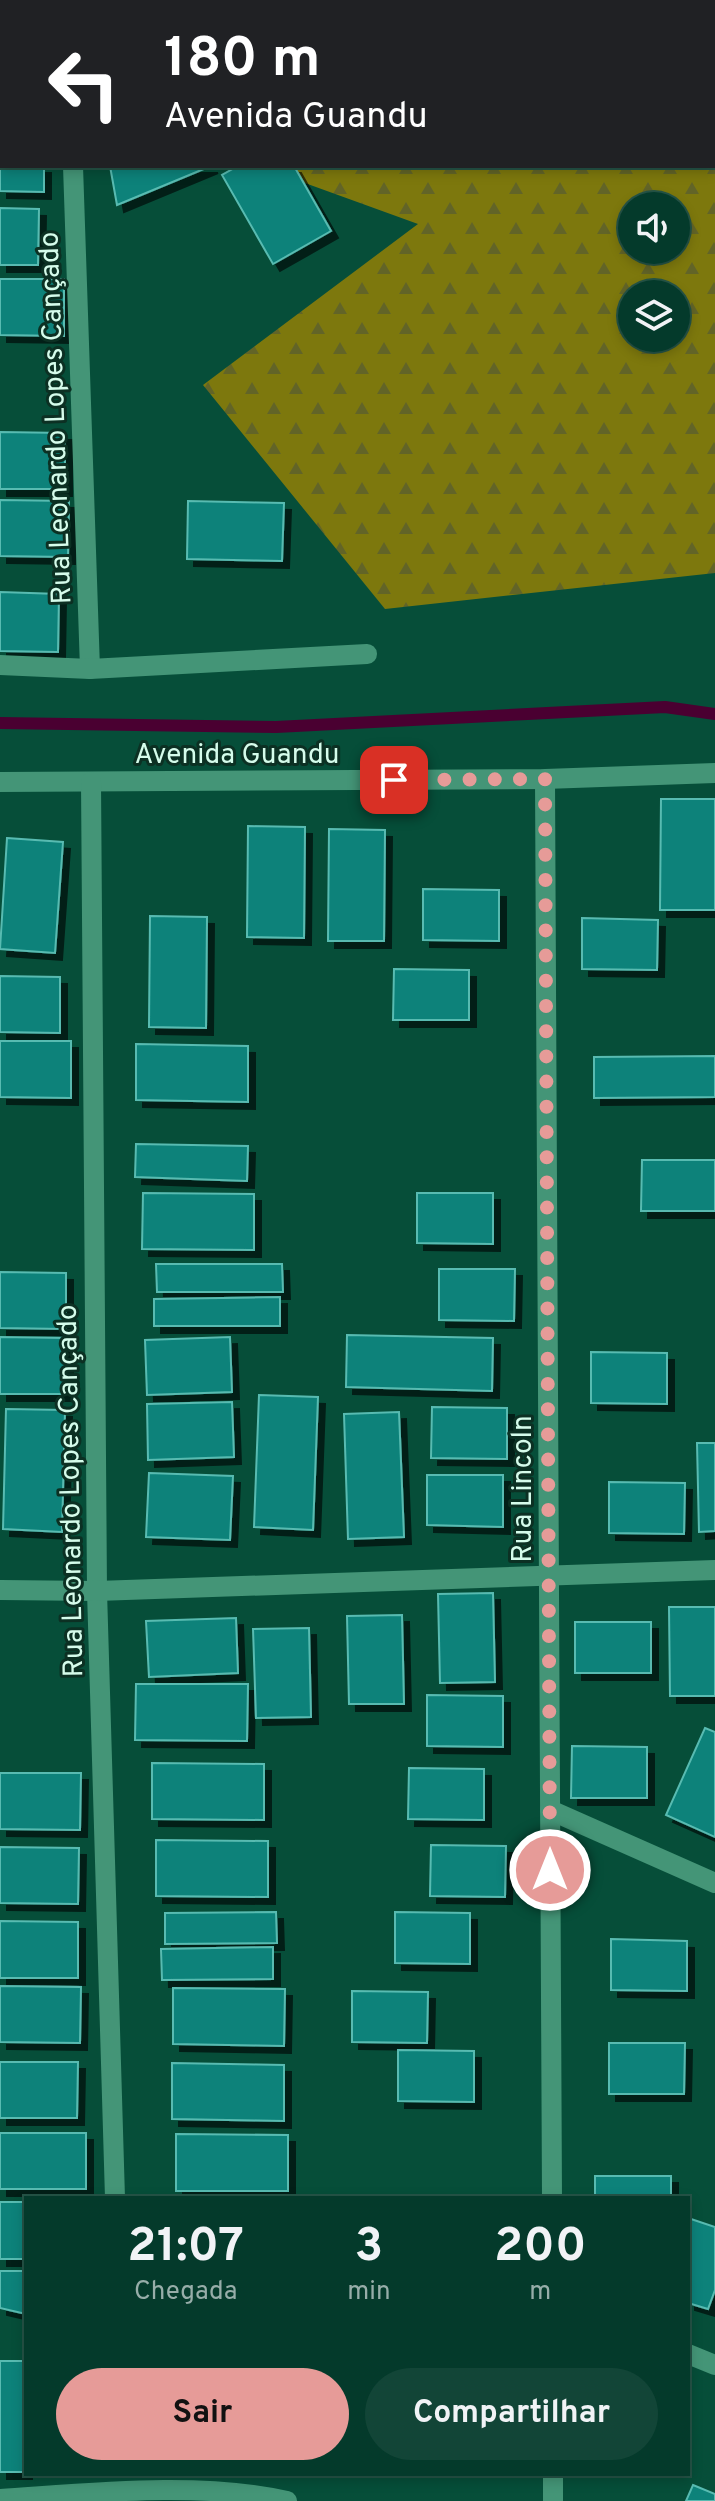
<!DOCTYPE html>
<html lang="pt">
<meta charset="utf-8">
<style>
body{margin:0;font-family:Overpass,sans-serif;background:#124537;color:#f1f3f6;height:100vh;display:flex;flex-direction:column;font-size:30px;white-space:nowrap}
*{box-sizing:border-box;margin:0}
p{font-size:26px;color:#97ada9}
.icon{flex:none;width:44px;height:44px;fill:none;stroke:currentColor;stroke-width:2;stroke-linecap:round;stroke-linejoin:round}
.map{position:relative;flex:1;overflow:hidden}
.drawer{position:absolute;left:24px;top:2196px;width:666px;height:280px;display:flex;flex-direction:column;background:#043a2b;border-radius:0px;box-shadow:0 4px 12px #0003,0 0 0 2px #255447}
.drawer>*{flex:none}
.guide{position:absolute;left:0px;top:0px;width:716px;height:168px;box-shadow:0 4px 12px #0003,0 0 0 2px #255447;background:#202124;color:#fff;overflow:hidden}
.fabs{position:absolute;left:618px;top:192px;display:grid;gap:16px}
.fabs a{display:grid;place-items:center;width:72px;height:72px;border-radius:50%;background:#043a2b;box-shadow:0 4px 12px #0003,0 0 0 2px #255447;font-size:40px}
.pin{position:absolute;display:grid;place-items:center;width:68px;height:68px;color:#fff;margin:-34px;border-radius:16px;box-shadow:0 4px 12px #0006}
.me{position:absolute;width:88px;margin:-44px;rotate:0deg;stroke-linejoin:round;filter:drop-shadow(0 0 6px #0008)}
.turn{display:flex;align-items:center;gap:28px;height:168px;padding:0 32px;font-size:36px}
.turn .icon{width:104px;height:104px;stroke-width:2.5}
.turn b{display:block;font-size:56px;line-height:68px}
.eta{display:flex;justify-content:space-evenly;align-items:center;height:136px;text-align:center}
.eta b{font-size:48px;font-weight:700;line-height:56px}
.button{display:flex;gap:16px;margin-top:auto;padding:16px 32px}
.button a{flex:1;height:92px;border-radius:48px;background:#e69b98;color:#111;font-size:32px;font-weight:700;line-height:92px;text-align:center}
.button a+a{background:#124537;color:#f1f3f6}
.map>svg:first-child{display:block}
.forest{fill:url(#forest-firs);fill-rule:evenodd}
.lines{fill:none;stroke-linecap:round;stroke-linejoin:round}
.stream{stroke:#4a0031;stroke-width:12}
.building{fill:#0c827a;stroke:#58bbb1;stroke-width:2;filter:url(#shadow)}
.minor{stroke:#449577;stroke-width:20}
.route{stroke:#e69b98;stroke-width:14;stroke-dasharray:0 25.2}
.labels{text-anchor:middle;stroke-width:6;stroke-linejoin:round;paint-order:stroke}
.street-label{font-size:28px;fill:#d5fceb;stroke:#0c3023}
</style>
<div class="map">
<svg width="715" height="2501" viewBox="0 0 715 2501">
<defs>
<pattern id="forest-firs" width="22" height="20" patternUnits="userSpaceOnUse" patternTransform="scale(2)"><rect width="22" height="20" fill="#7d780d"/><path d="M5 1l3.5 6h-7zM16 11l3.5 6h-7z" fill="#626427"/></pattern>
<filter id="shadow"><feDropShadow dx="7" dy="7" stdDeviation="0" flood-color="#0009"/></filter>
</defs>
<rect width="100%" height="100%" fill="#064e39"/>
<path class="forest" d="M154 0H715V573L385 609 203 385 418 224 258 166H714V2ZM632 206H676V250H632ZM632 294H676V338H632Z"/>
<g class="lines">
<path class="stream" d="M0 723 276 727 665 707 715 714"/>
</g>
<g class="building">
<path d="M134 0H206L208 2H132Z"/>
<path d="M0 135 2 166H44V192L0 191Z"/>
<path d="M110 166H211L117 205Z"/>
<path d="M238 166H294L331 231 273 264 222 175Z"/>
<path d="M0 208 39 209 38 265H0Z"/>
<path d="M0 279H64V336L0 335Z"/>
<path d="M0 432 65 433V489H0Z"/>
<path d="M0 500 69 501 68 557 0 556Z"/>
<path d="M188 501 284 503 282 561 187 559Z"/>
<path d="M0 592 59 594 58 652 0 651Z"/>
<path d="M661 799H715V910H660Z"/>
<path d="M248 826 305 827 304 938 247 937Z"/>
<path d="M329 829 385 830 384 941H328Z"/>
<path d="M7 838 63 842 55 953 0 949Z"/>
<path d="M423 889 499 890V941L423 940Z"/>
<path d="M150 916 207 917 206 1028 149 1027Z"/>
<path d="M582 918 658 920 657 970 582 969Z"/>
<path d="M394 969 469 970V1020H393Z"/>
<path d="M0 976 60 977V1033L0 1032Z"/>
<path d="M0 1041H71V1098L0 1097Z"/>
<path d="M136 1044 248 1046V1102L136 1100Z"/>
<path d="M715 1056V1097L594 1098V1057Z"/>
<path d="M136 1144 248 1146 247 1181 135 1177Z"/>
<path d="M642 1160H715V1211H641Z"/>
<path d="M143 1193 254 1194V1250L142 1249Z"/>
<path d="M417 1193H493V1244L417 1243Z"/>
<path d="M156 1264H282L283 1292H157Z"/>
<path d="M439 1269H515L514 1321 439 1320Z"/>
<path d="M0 1272 66 1273V1329L0 1328Z"/>
<path d="M280 1297V1326H154V1299Z"/>
<path d="M347 1335 493 1338 492 1391 346 1387Z"/>
<path d="M0 1337 66 1338V1394H0Z"/>
<path d="M230 1337 232 1392 147 1395 145 1340Z"/>
<path d="M591 1352 667 1353V1404L591 1403Z"/>
<path d="M259 1395 318 1397 313 1530 254 1527Z"/>
<path d="M232 1402 234 1457 148 1460 147 1404Z"/>
<path d="M432 1407 507 1408V1459L431 1458Z"/>
<path d="M6 1409 65 1410 62 1532 3 1529Z"/>
<path d="M399 1412 404 1537 348 1539 344 1414Z"/>
<path d="M697 1443H715V1531L699 1532Z"/>
<path d="M149 1473 233 1476 230 1540 146 1537Z"/>
<path d="M427 1475H503V1527L427 1525Z"/>
<path d="M609 1482 685 1483 684 1534 609 1533Z"/>
<path d="M493 1593 495 1682 440 1683 438 1594Z"/>
<path d="M669 1607H715V1696H670Z"/>
<path d="M402 1615 404 1704H349L347 1616Z"/>
<path d="M236 1618 238 1673 149 1677 146 1621Z"/>
<rect x="575" y="1622" width="76" height="51"/>
<path d="M309 1628 311 1717 256 1718 253 1629Z"/>
<path d="M136 1684H248L247 1741 135 1740Z"/>
<path d="M427 1695 503 1696V1747L427 1746Z"/>
<path d="M705 1728 715 1732V1837L666 1815Z"/>
<path d="M572 1746 647 1747V1798H571Z"/>
<path d="M152 1763 264 1764V1820L152 1819Z"/>
<path d="M409 1768 484 1769V1820L408 1819Z"/>
<path d="M0 1773H81L80 1830 0 1829Z"/>
<path d="M156 1840 268 1841V1897L156 1896Z"/>
<path d="M431 1845 506 1846 505 1897 430 1896Z"/>
<path d="M0 1847 79 1848 78 1904 0 1903Z"/>
<path d="M276 1912 277 1943 165 1944V1913Z"/>
<path d="M395 1912 470 1913V1964L395 1963Z"/>
<path d="M0 1921 78 1922V1978H0Z"/>
<path d="M611 1939 687 1941V1991L611 1990Z"/>
<path d="M273 1947V1979L162 1980 161 1949Z"/>
<path d="M0 1986 81 1987 80 2043 0 2042Z"/>
<path d="M173 1988 285 1989 284 2046 173 2044Z"/>
<path d="M352 1991 428 1992 427 2043 352 2042Z"/>
<path d="M609 2043H685L684 2094H609Z"/>
<path d="M398 2050 474 2051V2102L398 2101Z"/>
<path d="M0 2062H78L77 2118H0Z"/>
<path d="M172 2063 284 2065V2121L172 2119Z"/>
<rect x="0" y="2133" width="86" height="56"/>
<path d="M176 2134 288 2135V2191H176Z"/>
<rect x="595" y="2176" width="76" height="22"/>
<rect x="0" y="2202" width="26" height="57"/>
<path d="M688 2218 715 2227V2290L708 2309 688 2303Z"/>
<path d="M0 2271H26V2314L0 2308Z"/>
<rect x="0" y="2361" width="25" height="111"/>
<path d="M693 2485 715 2494V2501H686Z"/>
</g>
<g class="lines">
<g class="minor">
<path d="M58 0V2"/>
<path d="M73 166 90 669"/>
<path d="M0 665 90 669 367 654"/>
<path d="M545 779 552 2198"/>
<path d="M0 782 545 779 715 773"/>
<path d="M91 782 97 1591 115 2198"/>
<path d="M0 1590 97 1591 715 1570"/>
<path d="M550 1810 715 1883"/>
<path d="M688 2354 715 2365"/>
<path d="M553 2474V2501"/>
<path d="M0 2499C90 2493 200 2481 287 2501"/>
</g>
</g>
<g class="lines">
<path class="route" d="M394 780 545 779 550 1870"/>
</g>
<g class="labels">
<g class="street-label">
<text transform="translate(54 418) rotate(-92)" y="10">Rua Leonardo Lopes Cançado</text>
<text x="237" y="763">Avenida Guandu</text>
<text transform="translate(521 1489) rotate(-90)" y="10">Rua Lincoln</text>
<text transform="translate(69 1491) rotate(-91)" y="10">Rua Leonardo Lopes Cançado</text>
</g>
</g>
</svg>
<div class="fabs">
<a><svg class="icon" aria-label="sound" viewBox="0 0 24 24"><path d="M4 9h4l5-4v14l-5-4H4zM17 9q2 3 0 6"/></svg></a>
<a><svg class="icon" aria-label="layers" viewBox="0 0 24 24"><path d="M12 4l9 5-9 5-9-5zM3 14l9 5 9-5"/></svg></a>
</div>
<div class="pin" style="left:394px;top:780px;background:#d93025"><svg class="icon" aria-label="arrive" viewBox="0 0 24 24"><path d="M6 21V4h12l-3 4 3 4H6"/></svg></div>
<svg class="me" style="left:550px;top:1870px" viewBox="-20 -20 40 40"><circle r="17" fill="#e69b98" stroke="#fff" stroke-width="3"/><path d="M0-11L8 9 0 5-8 9z" fill="#fff"/></svg>
<div class="guide">
<div class="turn"><svg class="icon" aria-label="left" viewBox="0 0 24 24"><path d="M17 20v-9H6M10 6l-5 5 5 5"/></svg><div><b>180 m</b>Avenida Guandu</div></div>
</div>
<section class="drawer">
<div class="eta">
<div><b>21:07</b><p>Chegada</p></div>
<div><b>3</b><p>min</p></div>
<div><b>200</b><p>m</p></div>
</div>
<div class="button"><a>Sair</a><a>Compartilhar</a></div>
</section>
</div>
